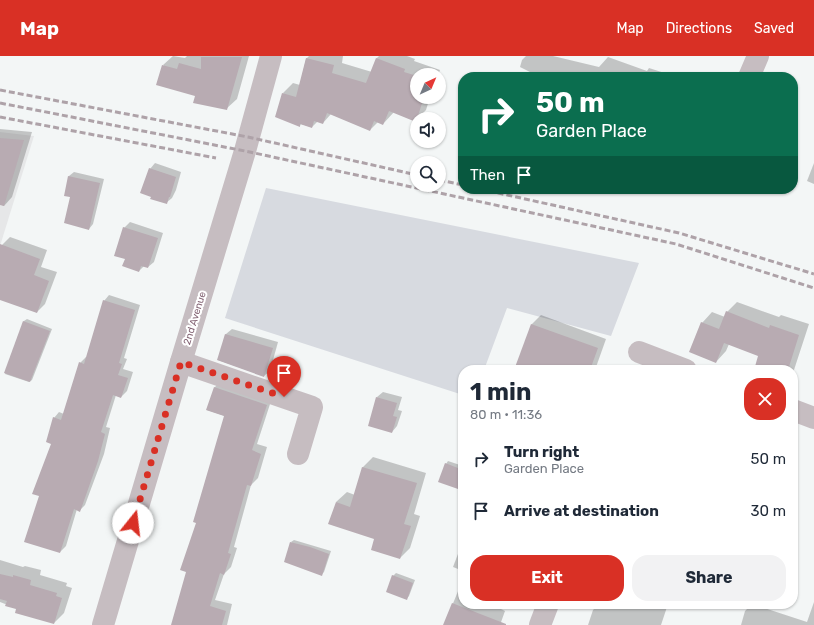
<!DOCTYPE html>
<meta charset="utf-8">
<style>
body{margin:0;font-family:Rubik,sans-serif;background:#f2f2f3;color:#1f2937;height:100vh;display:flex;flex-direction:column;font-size:15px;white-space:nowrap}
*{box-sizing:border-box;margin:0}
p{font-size:13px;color:#747a83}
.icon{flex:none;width:22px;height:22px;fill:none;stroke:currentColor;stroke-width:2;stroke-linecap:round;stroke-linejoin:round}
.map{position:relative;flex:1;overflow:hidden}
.side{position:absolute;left:458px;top:309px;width:340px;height:244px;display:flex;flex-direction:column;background:#fff;border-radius:16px;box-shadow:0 1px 3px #0004}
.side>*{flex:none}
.hud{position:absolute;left:458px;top:16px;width:340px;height:122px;border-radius:16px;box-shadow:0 1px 3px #0004;background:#0b6e4f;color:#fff;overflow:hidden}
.needle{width:26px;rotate:44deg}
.controls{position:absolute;left:410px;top:12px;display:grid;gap:8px}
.controls a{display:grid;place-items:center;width:36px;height:36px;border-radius:50%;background:#fff;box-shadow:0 1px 3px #0004;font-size:20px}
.pin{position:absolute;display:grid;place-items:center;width:34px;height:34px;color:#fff;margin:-41px -17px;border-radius:50% 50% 50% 0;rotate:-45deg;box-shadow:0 0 4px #0007}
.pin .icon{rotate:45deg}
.me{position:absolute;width:44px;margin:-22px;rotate:16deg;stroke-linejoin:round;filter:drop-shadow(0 0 3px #0008)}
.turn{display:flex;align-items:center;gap:14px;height:84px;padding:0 12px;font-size:18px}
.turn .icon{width:52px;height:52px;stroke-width:2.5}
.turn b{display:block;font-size:28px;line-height:34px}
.then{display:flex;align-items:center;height:38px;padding:0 12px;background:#0003;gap:8px;font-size:15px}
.round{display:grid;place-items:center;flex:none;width:42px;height:42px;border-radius:16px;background:#f2f2f3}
.summary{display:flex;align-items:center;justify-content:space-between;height:68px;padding:0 12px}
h1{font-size:24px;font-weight:700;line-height:30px}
.button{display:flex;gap:8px;margin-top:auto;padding:8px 12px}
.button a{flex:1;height:46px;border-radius:16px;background:#d93025;color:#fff;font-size:16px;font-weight:700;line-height:46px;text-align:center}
.button a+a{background:#f2f2f3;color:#1f2937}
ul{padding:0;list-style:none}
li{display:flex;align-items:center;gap:12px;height:52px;padding:0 12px}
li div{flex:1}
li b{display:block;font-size:15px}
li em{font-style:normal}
header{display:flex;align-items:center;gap:24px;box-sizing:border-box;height:56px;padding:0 20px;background:#d93025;color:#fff}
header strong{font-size:19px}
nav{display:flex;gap:22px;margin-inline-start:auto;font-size:14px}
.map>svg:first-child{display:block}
.built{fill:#e6e7e8}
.green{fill:#d7dae0}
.shadow{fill:#0003}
.building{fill:#b8abb2}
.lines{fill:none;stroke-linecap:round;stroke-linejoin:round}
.minor{stroke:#c6bdc1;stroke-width:22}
.rail{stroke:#aea2a8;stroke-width:3;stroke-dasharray:6 3;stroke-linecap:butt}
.route{stroke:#d93025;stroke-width:7;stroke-dasharray:0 12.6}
.labels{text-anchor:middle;stroke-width:4;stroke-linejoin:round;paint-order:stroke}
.street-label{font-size:10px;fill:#846575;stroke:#fff}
</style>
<header>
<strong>Map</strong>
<nav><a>Map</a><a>Directions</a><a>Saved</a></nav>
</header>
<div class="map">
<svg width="814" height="569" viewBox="0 0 814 569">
<rect width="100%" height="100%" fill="#f3f6f6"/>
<path class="built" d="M0 76 34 80 0 190Z"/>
<path class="green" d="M266 132 639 207 611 280 507 252 484 314H463V339L225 262Z"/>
<g class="shadow">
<path d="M173 0 185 2 187 0H249L237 43 226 53 196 39 163 9Z"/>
<path d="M309 0H343L342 7 372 16 377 2 379 0H407L415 3 414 5 440 14 438 19H417V41H430L426 54 415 65 394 56 383 68 378 66 370 74 331 58 323 67 318 65 312 71 301 68 300 70 283 37 293 27 300 29 306 3Z"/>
<path d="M526 0H553L599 11 608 1 647 15 649 12 677 21H540L520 11 522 4Z"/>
<path d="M0 73 32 76 12 141 4 150 0 148Z"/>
<path d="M155 107 181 116 176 134 172 142 166 147 150 113Z"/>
<path d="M814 107V128L807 125Z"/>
<path d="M74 116 104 123 93 168 89 173 72 141 65 139 69 120Z"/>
<path d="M130 166 163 177 154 206 148 211 144 210 139 215 126 202 124 172Z"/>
<path d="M10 181 47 194 41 211 57 216 45 248 37 256 0 243V196L2 189Z"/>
<path d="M109 239 140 249 124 302 127 303 123 313 133 316 127 335 121 341 116 339 106 371 110 372 104 398 85 449 80 454 77 453 66 490 60 496 40 440 52 387 54 362 59 356 64 358 80 307 86 301 87 302 104 245Z"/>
<path d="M737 246 779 261 781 259 809 268 793 317V314H755L760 300 729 288 726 295 716 306 702 267 712 256 725 261 727 256Z"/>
<path d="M541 259 606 283 595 314H515L532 268Z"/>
<path d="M27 263 52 273 32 324 29 326 5 318 24 265Z"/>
<path d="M232 273 278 286 270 315 264 320 218 304 226 278Z"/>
<path d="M221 325 272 342 257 388 267 391 258 422 251 429 234 491 237 492 231 511 224 518 215 544 232 548 227 569H172L187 515 197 466 225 360 207 354 215 331Z"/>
<path d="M383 336 402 341 398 354 402 355 397 370 392 376 377 341Z"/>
<path d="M373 401 426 417 414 458 420 460 410 492 400 502 336 446 347 436 355 439 363 411Z"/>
<path d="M448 405 463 410V422L460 430 457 432 446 408Z"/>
<path d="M294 484 331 495 324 516 322 518 291 486Z"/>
<path d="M463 487V515L453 511 461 490Z"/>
<path d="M0 504 23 511 25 510 41 514 40 519 67 527 66 530 72 532 64 557 54 567 0 546Z"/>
<path d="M396 517 415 524 409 540 406 543 393 520Z"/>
<path d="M463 523V548H503L501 553 505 555 500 569H451L445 567Z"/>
<path d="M814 546V569H741L745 555 752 548 807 566Z"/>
<path d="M599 548 606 549 607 548H668L661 569H588L593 554Z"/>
</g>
<g class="building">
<path d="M201 1H242L227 54 193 47 195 40 156 29 162 9 177 13 179 7 201 13Z"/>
<path d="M306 2 334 9 332 17 366 27 376 2 405 13 404 16 417 20V41H424L416 66 389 55 383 69 374 65 370 75 327 57 323 68 314 65 312 72 300 68V71L275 61 282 37 296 41Z"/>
<path d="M0 82 24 84 4 150 0 149Z"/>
<path d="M149 112 176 121 170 141H169L167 148 150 143 151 141 140 137Z"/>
<path d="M68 120 100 127 89 174 64 167 70 141 64 140Z"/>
<path d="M123 171 158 182 148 212 141 210 139 216 122 210 125 203 114 200Z"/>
<path d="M0 188 40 203 34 219 49 225 37 257 0 244Z"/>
<path d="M103 244 135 254 119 307 122 308 118 319 128 322 121 342 113 339 101 376 105 378 98 405 80 456 74 453 60 497 24 486 39 440 32 438 51 388 46 386 53 361 61 364 79 306 84 308Z"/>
<path d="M726 255 769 272 770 269 799 279 788 314H754L758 300 724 287 716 307 689 296 701 266 719 273Z"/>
<path d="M23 265 50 275 30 326 4 317Z"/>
<path d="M531 268 598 292 590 314H514Z"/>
<path d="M225 278 273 292 264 321 217 304Z"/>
<path d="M214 331 267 349 252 394 261 398 251 430 247 429 228 497 231 498 224 519 220 517 210 550 226 555 222 569H171L186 516 180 514 196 467 193 466 224 360 206 354Z"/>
<path d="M376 341 397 347 393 360 397 361 392 377 368 370Z"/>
<path d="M445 407 463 414V419L458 433 438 426Z"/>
<path d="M362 411 417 427 404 468 411 470 400 503 371 494 374 483 328 468 336 446 350 451Z"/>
<path d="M290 486 310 491 329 498 322 520 284 506Z"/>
<path d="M0 518 13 521V519L31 524 30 529 57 537 56 540 62 542 54 568 15 557 16 553 5 550 7 545 0 543Z"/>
<path d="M392 519 413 527 407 544 386 536Z"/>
<path d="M452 547 506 568V569H443Z"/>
</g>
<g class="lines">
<g class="minor">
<path d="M749 21 758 0"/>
<path d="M639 296 686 314"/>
<path d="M181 306 312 351 298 398"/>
<path d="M793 354 814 362"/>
<path d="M103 569 181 306 245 95 271 0"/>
<path d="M540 569 548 548"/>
</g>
<g class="rail">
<path d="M0 34 248 81 417 119"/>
<path d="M0 47 245 95 676 188 814 232"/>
<path d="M0 61 216 102"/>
<path d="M439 124 463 129"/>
<path d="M480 133 679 177 814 218"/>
</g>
</g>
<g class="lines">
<path class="route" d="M133 467 181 306 284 341"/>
</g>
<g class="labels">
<g class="street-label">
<text transform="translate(194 262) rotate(-73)" y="4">2nd Avenue</text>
</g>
</g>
</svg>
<div class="controls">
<a><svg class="needle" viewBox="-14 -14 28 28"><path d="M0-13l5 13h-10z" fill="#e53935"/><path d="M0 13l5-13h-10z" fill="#747a83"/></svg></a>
<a><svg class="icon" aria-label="sound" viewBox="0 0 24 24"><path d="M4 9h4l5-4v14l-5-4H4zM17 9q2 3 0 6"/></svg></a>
<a><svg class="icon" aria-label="search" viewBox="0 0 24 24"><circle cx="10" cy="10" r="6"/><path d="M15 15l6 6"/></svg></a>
</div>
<div class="pin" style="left:284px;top:341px;background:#d93025"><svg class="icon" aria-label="arrive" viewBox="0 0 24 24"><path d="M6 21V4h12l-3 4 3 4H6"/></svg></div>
<svg class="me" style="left:133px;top:467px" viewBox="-20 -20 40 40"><circle r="19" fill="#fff"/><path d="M0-13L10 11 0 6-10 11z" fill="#d93025"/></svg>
<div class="hud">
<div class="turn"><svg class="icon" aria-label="right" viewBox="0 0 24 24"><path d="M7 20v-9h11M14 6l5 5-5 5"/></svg><div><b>50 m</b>Garden Place</div></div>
<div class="then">Then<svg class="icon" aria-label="arrive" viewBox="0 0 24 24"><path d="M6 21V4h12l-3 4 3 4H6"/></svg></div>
</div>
<section class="side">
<div class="summary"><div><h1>1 min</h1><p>80 m · 11:36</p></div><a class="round" style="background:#d93025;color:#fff"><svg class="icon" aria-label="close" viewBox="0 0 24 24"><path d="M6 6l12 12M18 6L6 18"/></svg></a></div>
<ul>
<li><svg class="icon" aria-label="right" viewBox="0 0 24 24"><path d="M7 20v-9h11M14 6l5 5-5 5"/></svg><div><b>Turn right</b><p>Garden Place</p></div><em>50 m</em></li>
<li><svg class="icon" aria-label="arrive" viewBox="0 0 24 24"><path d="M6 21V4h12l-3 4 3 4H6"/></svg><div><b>Arrive at destination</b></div><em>30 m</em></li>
</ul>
<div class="button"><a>Exit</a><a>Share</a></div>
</section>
</div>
